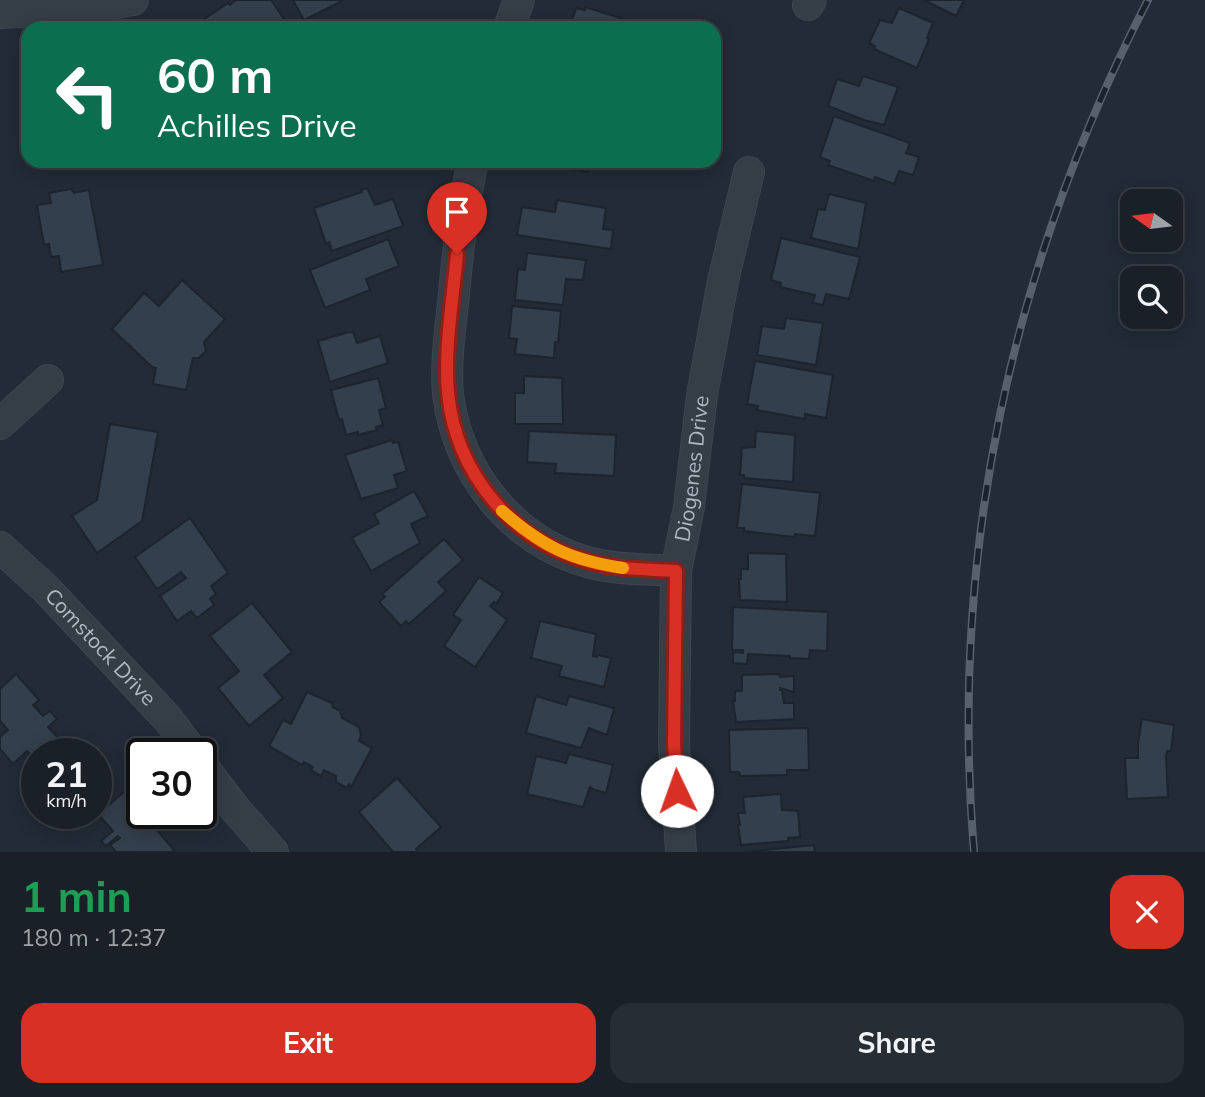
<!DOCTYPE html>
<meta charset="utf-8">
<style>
body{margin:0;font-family:Mulish,sans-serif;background:#272d34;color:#f1f3f6;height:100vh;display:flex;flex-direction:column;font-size:26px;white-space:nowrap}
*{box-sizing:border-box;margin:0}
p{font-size:23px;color:#9fa3a8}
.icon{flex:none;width:38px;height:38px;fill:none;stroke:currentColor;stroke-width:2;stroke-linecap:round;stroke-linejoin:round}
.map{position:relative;height:852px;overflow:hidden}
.drawer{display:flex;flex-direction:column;background:#1a2028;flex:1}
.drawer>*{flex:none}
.hud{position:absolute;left:21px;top:21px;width:700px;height:147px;border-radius:21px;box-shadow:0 4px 18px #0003,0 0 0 2px #383e45;background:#0b6e4f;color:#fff;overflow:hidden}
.needle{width:46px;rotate:284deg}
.fabs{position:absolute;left:1120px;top:189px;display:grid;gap:14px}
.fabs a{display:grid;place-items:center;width:63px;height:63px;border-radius:14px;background:#1a2028;box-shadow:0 4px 18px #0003,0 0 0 2px #383e45;font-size:35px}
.speed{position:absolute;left:21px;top:738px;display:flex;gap:14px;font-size:35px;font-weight:700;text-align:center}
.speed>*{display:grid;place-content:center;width:91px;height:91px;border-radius:50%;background:#1a2028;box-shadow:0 4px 18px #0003,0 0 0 2px #383e45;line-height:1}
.speed small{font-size:18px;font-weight:400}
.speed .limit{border:4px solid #111;border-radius:10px;background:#fff;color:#111}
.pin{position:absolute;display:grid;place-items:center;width:60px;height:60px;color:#fff;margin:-72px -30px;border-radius:50% 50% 50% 0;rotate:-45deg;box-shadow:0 0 7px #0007}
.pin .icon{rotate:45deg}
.me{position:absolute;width:77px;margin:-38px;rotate:357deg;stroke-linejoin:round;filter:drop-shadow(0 0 5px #0008)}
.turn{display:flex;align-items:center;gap:24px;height:147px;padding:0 21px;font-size:32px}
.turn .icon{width:91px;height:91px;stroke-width:2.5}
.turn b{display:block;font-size:49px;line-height:60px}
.round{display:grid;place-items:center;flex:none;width:74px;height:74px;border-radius:21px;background:#272d34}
.overview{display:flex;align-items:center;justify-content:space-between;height:119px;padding:0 21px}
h1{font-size:42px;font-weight:700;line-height:52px;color:#1e9e55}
.action{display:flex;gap:14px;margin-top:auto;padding:14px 21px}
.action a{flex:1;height:80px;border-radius:21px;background:#d93025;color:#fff;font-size:28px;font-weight:700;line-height:80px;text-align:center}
.action a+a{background:#272d34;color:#f1f3f6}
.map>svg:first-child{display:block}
.building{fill:#343f4d;stroke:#1c242e;stroke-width:2}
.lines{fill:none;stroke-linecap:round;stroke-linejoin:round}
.minor-casing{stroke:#3e4650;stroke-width:32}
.minor{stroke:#353d47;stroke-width:30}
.rail-casing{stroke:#57616e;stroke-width:8}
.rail{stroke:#1a222b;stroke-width:5;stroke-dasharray:16;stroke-linecap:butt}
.route-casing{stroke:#8d1f18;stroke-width:18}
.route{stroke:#d93025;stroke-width:12}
.slow{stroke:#f59e0b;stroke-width:12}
.labels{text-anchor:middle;stroke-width:7;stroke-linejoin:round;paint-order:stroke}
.street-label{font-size:21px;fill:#afb7c3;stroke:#1a222b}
</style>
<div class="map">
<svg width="1205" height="852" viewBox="0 0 1205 852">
<rect width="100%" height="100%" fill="#222b36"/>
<g class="building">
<path d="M236 0H271L290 28H195L201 24 200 22 228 3 230 5Z"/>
<path d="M293 0H344L304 20Z"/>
<path d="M924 0H964L956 16Z"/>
<path d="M585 7 630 21 629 25 638 28H570L576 8 585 10Z"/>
<path d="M899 8 933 23 927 38 929 39 917 68 874 49 875 46 869 43 880 20 892 23Z"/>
<path d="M863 76 898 87 884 125 864 120 828 106 837 79 859 86Z"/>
<path d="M834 116 910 143 906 153 919 157 913 175 899 171 894 184 875 177 874 181 828 165 830 161 820 157Z"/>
<path d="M557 161H590L587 172 568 168 557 163Z"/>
<path d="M367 188 375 205 393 199 403 226 332 251 329 242 326 244 314 208 362 192 361 190Z"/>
<path d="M71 189 74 193 89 190 103 265 61 272 59 256 51 257 49 244 44 245 37 205 51 203 49 193Z"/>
<path d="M829 194 866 203 858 249 811 238 818 209 825 210Z"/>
<path d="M557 200 606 208 603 229 613 230 611 249 517 235 522 207 555 212Z"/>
<path d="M781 238 860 257 849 299 826 294 823 305 813 303 815 295 780 287 781 283 771 280Z"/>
<path d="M388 239 399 266 366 279 370 290 325 308 310 270Z"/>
<path d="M527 253 586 260 583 280 566 279 563 305 515 300 518 269 525 270Z"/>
<path d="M182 280 225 319 204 342 206 351 199 358H193L186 390 153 384 156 368 152 367 112 329 144 293 159 306Z"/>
<path d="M512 306 561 311 558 343 555 342 554 358 515 354 517 339 509 338Z"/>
<path d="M786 318 823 323 816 365 757 355 762 326 784 329Z"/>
<path d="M349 332H353L357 343 380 336 388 363 330 382 318 341Z"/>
<path d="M755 361 833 375 826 418 805 414V419L757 410 758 406 747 404Z"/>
<path d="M524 376 562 378 563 424H515V393H524Z"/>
<path d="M378 378 386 408 379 410 383 425 376 427 377 430 358 435V432L346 435 342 419 339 420 331 390Z"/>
<path d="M110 424 158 432 142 521 97 553 72 516 97 500Z"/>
<path d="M529 431 616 435 614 476 555 473 556 464 527 462Z"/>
<path d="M756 431 795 435 793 482 744 478V475H740L742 448 755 447Z"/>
<path d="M392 440 393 443 398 442 407 471 394 475 398 488 361 499 345 455Z"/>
<path d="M742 484 820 493 815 536 795 534 794 537 744 531V528H737Z"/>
<path d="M414 491 428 516 411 524 420 543 371 571 352 538 379 523 374 514Z"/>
<path d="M190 518 228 573 211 586 216 594 210 599 214 605 197 618 191 611 177 621 160 596 186 578 181 572 157 589 135 557Z"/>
<path d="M444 539 463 560 438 582 446 591 409 624 406 621 401 626 379 602 385 597 382 594Z"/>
<path d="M748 553 786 554 787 602 740 600 739 579H741V569H748Z"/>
<path d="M479 577 503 593 496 604 494 602 490 606 507 620 475 667 444 646 461 620 453 615Z"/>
<path d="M252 603 292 652 264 675 283 698 249 726 218 688 239 671 210 636Z"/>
<path d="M733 607 828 612 827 651 810 650 809 659 790 658V656L748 654 747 664 733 663V652L743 653V650H732Z"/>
<path d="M540 621 596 634 593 656 597 657 598 655 611 658 604 687 559 676 562 666 531 658Z"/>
<path d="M16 674 39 700 33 705 43 716 50 711 57 719 48 727 60 740 45 754H37L36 762 27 751 13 764 0 749V737L8 730 0 721V689Z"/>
<path d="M779 674 780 677 794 676V692L780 688V690H782L784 703H794V719L736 722 733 701H735V691H742V675Z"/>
<path d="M307 692 332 703 333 707 340 711 342 718 359 727 361 735 359 741 372 748 351 787 349 784 347 788 336 782V776L324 770 321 776 311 770 313 767 304 762 302 765 269 746 283 720 291 724Z"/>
<path d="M536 696 566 705 569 696 614 708 607 735 589 728 581 748 526 733Z"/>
<path d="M1142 719 1174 725 1171 751H1167L1166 756 1168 797 1127 799 1125 758H1138V743Z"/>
<path d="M808 728 809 770H787V775L740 776 739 772H730L729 730Z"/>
<path d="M569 754 613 765 606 793 595 790 590 787 583 807 527 794 536 756 566 763Z"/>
<path d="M397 778 441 827 416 849 418 852H393L359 812Z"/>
<path d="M124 792 174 850 172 852H116L110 845 120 838 118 836 106 846 101 841 113 831 98 814Z"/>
<path d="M781 794 782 810 798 811 800 837 788 838V841L741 845 738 825H740L738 813H745L743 797Z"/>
<path d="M814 845 815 852H744Z"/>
</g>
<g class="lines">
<g class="minor-casing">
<g id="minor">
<path d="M808 5 811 0"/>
<path d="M0 13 88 8 133 0"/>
<path d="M509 28 519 0"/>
<path d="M473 161C463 204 458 249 454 293 451 326 445 361 448 394 458 473 512 542 591 563 618 570 648 569 676 571"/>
<path d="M0 424 48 380"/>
<path id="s1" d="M0 547 46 589 167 718 194 754"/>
<path d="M201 764 236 810 273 852"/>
<path id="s2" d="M681 852 674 743 676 571 689 507 702 395 723 281 749 172"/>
</g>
</g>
<use href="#minor" class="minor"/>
<g class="rail-casing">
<path id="rail" d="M974 852C949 554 1011 265 1148 0"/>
</g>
<use href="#rail" class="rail"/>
</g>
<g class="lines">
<g class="route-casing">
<path id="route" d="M457 254C453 299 444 348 448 393 456 473 512 542 591 562 618 570 647 569 676 571L674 743 677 791"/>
</g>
<use href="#route" class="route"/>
<path class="slow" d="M502 511C542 546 570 560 623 568"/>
</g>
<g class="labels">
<g class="street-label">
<text dy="7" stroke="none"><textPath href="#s2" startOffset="385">Diogenes Drive</textPath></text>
<text dy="7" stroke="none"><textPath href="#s1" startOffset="142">Comstock Drive</textPath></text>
</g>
</g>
</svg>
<div class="fabs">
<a><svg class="needle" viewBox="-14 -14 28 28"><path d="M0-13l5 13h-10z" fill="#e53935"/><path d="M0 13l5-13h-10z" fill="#9fa3a8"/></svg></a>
<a><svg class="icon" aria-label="search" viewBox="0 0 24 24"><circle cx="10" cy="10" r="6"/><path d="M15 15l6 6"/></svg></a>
</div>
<div class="speed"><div>21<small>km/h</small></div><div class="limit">30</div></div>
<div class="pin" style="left:457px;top:254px;background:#d93025"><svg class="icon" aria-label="arrive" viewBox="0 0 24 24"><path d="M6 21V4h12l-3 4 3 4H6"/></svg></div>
<svg class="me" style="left:677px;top:791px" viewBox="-20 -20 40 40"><circle r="19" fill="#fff"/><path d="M0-13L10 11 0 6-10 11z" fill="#d93025"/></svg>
<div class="hud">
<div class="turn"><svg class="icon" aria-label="left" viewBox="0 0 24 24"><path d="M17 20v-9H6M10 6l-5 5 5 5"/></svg><div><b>60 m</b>Achilles Drive</div></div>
</div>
</div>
<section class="drawer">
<div class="overview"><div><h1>1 min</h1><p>180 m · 12:37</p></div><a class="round" style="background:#d93025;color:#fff"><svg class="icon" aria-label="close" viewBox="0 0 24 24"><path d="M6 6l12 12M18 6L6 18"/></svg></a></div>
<div class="action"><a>Exit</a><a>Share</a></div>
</section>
